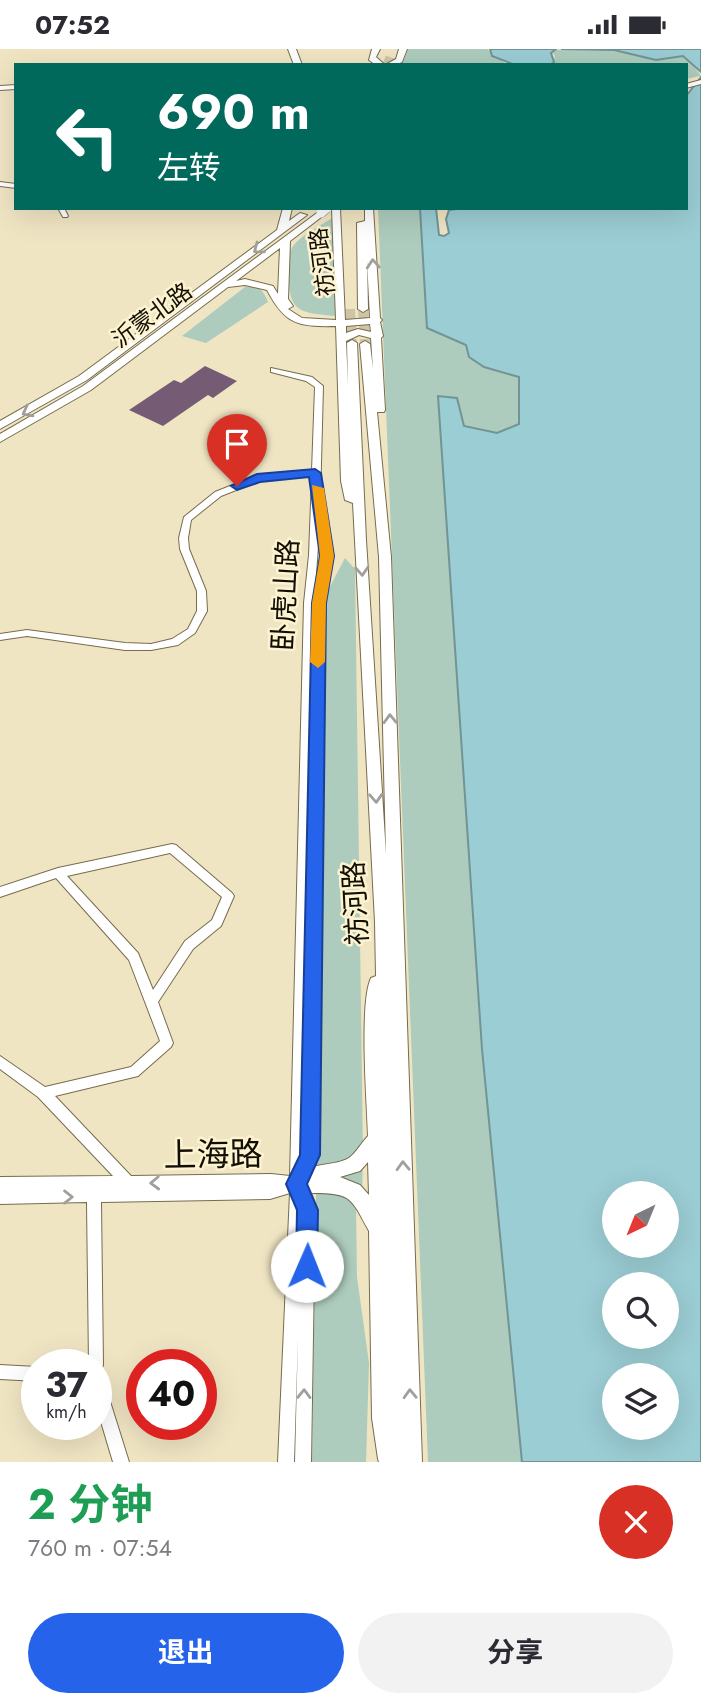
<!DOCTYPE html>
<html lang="zh">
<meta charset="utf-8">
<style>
body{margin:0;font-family:Jost,"Noto Sans SC",sans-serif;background:#f2f2f3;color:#2b2b33;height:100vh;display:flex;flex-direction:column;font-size:26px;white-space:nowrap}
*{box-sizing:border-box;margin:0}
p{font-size:23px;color:#7c7c81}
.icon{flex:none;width:38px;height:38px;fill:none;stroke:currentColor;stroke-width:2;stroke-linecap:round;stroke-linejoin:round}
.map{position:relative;height:1413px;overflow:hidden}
.side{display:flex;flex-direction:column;background:#fff;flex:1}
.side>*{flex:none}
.guide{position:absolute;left:14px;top:14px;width:674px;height:147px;border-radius:0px;box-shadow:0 7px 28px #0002;background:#00695c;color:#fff;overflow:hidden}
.needle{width:46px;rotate:223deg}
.buttons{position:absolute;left:602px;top:1132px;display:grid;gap:14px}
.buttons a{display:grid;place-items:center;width:77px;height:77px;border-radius:50%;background:#fff;box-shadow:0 7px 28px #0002;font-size:35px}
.speed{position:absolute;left:21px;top:1300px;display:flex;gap:14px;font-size:35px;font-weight:700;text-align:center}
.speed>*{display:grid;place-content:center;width:91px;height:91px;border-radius:50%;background:#fff;box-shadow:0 7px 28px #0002;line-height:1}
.speed small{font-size:18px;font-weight:400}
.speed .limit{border:10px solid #d22;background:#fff;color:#111}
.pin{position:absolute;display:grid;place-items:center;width:60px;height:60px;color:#fff;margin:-72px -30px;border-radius:50% 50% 50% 0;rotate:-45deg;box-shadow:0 0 7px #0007}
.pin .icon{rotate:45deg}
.me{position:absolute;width:77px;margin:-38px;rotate:1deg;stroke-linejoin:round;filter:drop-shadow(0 0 5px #0008)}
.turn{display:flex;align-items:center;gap:24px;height:147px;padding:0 28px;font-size:32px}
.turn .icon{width:91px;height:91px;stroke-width:2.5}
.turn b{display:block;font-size:49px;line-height:60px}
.round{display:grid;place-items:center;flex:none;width:74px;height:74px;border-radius:37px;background:#f2f2f3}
.headline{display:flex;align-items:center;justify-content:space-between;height:119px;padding:0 28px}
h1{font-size:42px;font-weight:700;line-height:52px;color:#1e9e55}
.cta{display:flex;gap:14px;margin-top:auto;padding:14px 28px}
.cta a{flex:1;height:80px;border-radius:42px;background:#2563eb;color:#fff;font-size:28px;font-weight:700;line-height:80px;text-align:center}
.cta a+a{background:#f2f2f3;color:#2b2b33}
.status{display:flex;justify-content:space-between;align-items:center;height:49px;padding:0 35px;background:#fff;direction:ltr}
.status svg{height:19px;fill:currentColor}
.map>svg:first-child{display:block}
.green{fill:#adccbd}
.water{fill:#9bcdd4;stroke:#729495;stroke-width:2;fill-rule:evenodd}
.building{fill:#765b75}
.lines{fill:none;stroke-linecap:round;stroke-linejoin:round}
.major-tunnel-far1{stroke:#cfc5a6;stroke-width:9;stroke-dasharray:9 4.5;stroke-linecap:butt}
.major-tunnel{stroke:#cfc5a6;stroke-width:10;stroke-dasharray:10 5;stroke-linecap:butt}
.minor-casing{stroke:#766c4d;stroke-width:2}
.major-casing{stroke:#766c4d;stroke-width:2}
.minor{fill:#fff;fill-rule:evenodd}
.major{fill:#fff;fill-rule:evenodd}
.major-bridge-casing{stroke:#766c4d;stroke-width:10;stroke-linecap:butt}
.major-bridge{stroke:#fff;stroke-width:9}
.oneway{stroke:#a09f9a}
.route{fill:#2563eb;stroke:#184099;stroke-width:2}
.slow{fill:#f59e0b}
.labels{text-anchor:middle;stroke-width:5;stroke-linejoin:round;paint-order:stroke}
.far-street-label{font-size:23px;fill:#110e03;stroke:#fdf3d0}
.street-label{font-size:28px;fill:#110e03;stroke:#fdf3d0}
.near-street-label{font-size:33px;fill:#110e03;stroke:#fdf3d0}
</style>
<div class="status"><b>07:52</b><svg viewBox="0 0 49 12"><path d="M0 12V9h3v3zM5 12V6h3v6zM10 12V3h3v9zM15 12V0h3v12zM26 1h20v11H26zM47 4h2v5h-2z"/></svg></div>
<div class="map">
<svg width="701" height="1413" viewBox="0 0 701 1413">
<rect width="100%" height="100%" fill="#f0e5c3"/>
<g class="green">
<path d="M408 0H487L507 16H402Z"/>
<path d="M603 0C625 3 641 10 665 11L672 5 687 8 701 27 686 30V16H553L555 7 550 1Z"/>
<path d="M378 159H420L427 279 467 296 484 318 519 327V376L497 384 464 377 457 349 438 347 482 1000 522 1413H428Z"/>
<path d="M334 168 335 267C299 264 288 263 289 224 289 215 288 205 293 197 301 186 322 176 334 168Z"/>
<path d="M245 238C259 236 263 241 268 253L206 294 182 287Z"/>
<path d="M345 509 355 520 363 1107 362 1147 356 1159 357 1228 369 1314 366 1413H312L325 547Z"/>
</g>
<g class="water">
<path d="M490 0H556L551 4 554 13 550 16H515L492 7Z"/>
<path d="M561 0H701V23L683 7 656 11 614 1Z"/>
<path d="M701 28V1413H522L482 1000 438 347 457 349 464 377 497 384 519 375V328L484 318 469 308 466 296 427 279 420 159H436L439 186 444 187 449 184 446 170 449 161 457 160 686 159V47ZM614 1144H667V1197H614ZM614 1236H667V1288H614ZM614 1326H667V1379H614Z"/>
</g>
<path class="building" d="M205 317 237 332 213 349 208 346 163 377 129 361 174 331 181 334Z"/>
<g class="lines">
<path class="major-tunnel-far1" d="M387 16 390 8"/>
<g class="major-tunnel">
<path d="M350 260 352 294"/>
<path d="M363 260 365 295"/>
</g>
<g class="minor-casing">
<g id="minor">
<path d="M0 133 16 135V139L0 137Z"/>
<path d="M58 159H64L68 167 67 168H63Z"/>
<path d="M271 319 312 328 323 337 320 454 324 457 332 507 324 554 317 1106 304 1135 315 1161 311 1413H295L298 1288 294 1413H278L290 1144 270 1150 101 1153 103 1316 101 1321 97 1323 101 1325 103 1330 129 1413H113L96 1356V1316H89L87 1153 0 1155V1128L113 1127 38 1048 0 1020V1007L45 1038 131 1018 160 992 129 911 56 829 0 848V838L58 819 172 795 176 796 232 844 234 847 221 877 193 900 158 953 173 994 171 998 138 1027 55 1047 131 1127 271 1125 290 1127 304 554 309 506 312 427 259 432 221 447 191 471 188 489 189 500 206 542 207 562 195 584 178 596 151 601H125L27 587 0 591V585L27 581 125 594 151 595 172 590 188 580 197 562V542L180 500 179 489 184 468 215 443 255 427 312 422 315 338 306 332 271 323ZM319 483 322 507 314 554 310 769 314 554ZM170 804 222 848 212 871 185 892 153 941 138 904 67 827Z"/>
<path d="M0 1316 37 1318V1332L0 1330Z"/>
</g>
</g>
<g class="major-casing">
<g id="major">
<path d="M288 0H296L302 16H294Z"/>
<path d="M372 0H380L376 8 385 16H376L369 11Z"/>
<path d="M399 0H407L402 13 395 16H385L396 10Z"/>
<path d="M701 31V35L686 39V35Z"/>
<path d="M16 36V40L0 41V37Z"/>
<path d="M283 159H292L289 172 300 164 307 166 87 331 0 380V372L79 327 277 181Z"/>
<path d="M332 159H340L345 271 370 269 367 211 368 260 363 263 358 260 357 174 365 172V159H373L380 269 382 271 380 273 383 287 381 289 385 361 384 363H377L391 508 422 1413H379L378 1410 372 1369 369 1182C351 1150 353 1144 313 1144 305 1144 298 1144 291 1141L288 1135C298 1112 332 1119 349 1109 356 1104 362 1093 368 1087 367 1054 359 954 371 929L376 927 375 873 353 454 345 451 341 432 336 277C297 278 285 275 267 241L245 236 228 238 91 341 0 393V385L83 337 321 161 324 162V166L290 192 288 250 293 257 288 260 302 269 336 271ZM280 199 278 245 273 237 245 230 236 232ZM370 275 371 283 358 280 346 284V277ZM359 286 371 289 373 320 370 295 365 292 360 295 379 508 386 806 366 491 357 294 352 291 347 294 348 337 346 292ZM368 1113 369 1146 360 1136 340 1128 360 1122Z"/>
</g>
</g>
<use href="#minor" class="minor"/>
<use href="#major" class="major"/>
<g class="major-bridge-casing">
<path id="major-bridge" d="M321 164 327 159"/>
</g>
<use href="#major-bridge" class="major-bridge"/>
</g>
<defs><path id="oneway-chevron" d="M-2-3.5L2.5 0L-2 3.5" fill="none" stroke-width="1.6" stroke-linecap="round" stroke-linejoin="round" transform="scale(1.75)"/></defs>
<g class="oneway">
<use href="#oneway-chevron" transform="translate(258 200) rotate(143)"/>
<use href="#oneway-chevron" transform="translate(373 215) rotate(-94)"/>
<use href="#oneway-chevron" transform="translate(27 363) rotate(152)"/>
<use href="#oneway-chevron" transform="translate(362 522) rotate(87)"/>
<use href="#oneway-chevron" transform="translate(390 670) rotate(-92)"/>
<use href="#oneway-chevron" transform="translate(376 749) rotate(87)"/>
<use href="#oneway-chevron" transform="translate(403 1117) rotate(-92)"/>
<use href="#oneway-chevron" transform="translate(155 1134) rotate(178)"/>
<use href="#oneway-chevron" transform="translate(68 1148)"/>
<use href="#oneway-chevron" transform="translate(304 1345) rotate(-89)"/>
<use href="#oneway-chevron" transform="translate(410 1345) rotate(-92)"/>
</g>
<path class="route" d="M315 420 321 424 334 507 326 554 320 1106 307 1135 318 1161 317 1217 314 1225 307 1228 299 1225 296 1217 297 1161 286 1135 300 1106 312 554 320 507 309 428 260 433 237 441 231 437 257 425Z"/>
<path class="slow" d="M312 436 324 439 334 507 326 554 325 613 318 619 310 613 312 554 320 507Z"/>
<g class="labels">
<g class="far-street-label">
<text transform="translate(322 213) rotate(-97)" y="8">祊河路</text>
<text transform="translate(152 266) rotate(-36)" y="8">沂蒙北路</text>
</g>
<g class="street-label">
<text transform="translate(285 546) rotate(-87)" y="10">卧虎山路</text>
<text transform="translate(355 854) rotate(-93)" y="10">祊河路</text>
</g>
<g class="near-street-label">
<text transform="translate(213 1105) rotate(-1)" y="12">上海路</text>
</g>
</g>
</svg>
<div class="buttons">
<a><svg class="needle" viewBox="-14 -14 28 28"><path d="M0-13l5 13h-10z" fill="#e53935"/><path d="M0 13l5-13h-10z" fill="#7c7c81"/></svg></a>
<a><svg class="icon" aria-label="search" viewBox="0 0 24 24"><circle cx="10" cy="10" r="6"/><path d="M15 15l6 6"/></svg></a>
<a><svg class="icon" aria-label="layers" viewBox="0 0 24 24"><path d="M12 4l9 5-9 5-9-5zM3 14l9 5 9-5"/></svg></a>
</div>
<div class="speed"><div>37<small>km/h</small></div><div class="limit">40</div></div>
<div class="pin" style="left:237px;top:437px;background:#d93025"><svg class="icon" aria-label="arrive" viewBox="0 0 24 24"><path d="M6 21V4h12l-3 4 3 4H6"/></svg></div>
<svg class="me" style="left:307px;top:1217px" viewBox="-20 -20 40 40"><circle r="19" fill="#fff"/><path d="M0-13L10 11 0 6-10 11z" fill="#2563eb"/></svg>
<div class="guide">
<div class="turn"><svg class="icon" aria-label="left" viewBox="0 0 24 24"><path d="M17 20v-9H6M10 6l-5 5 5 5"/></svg><div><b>690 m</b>左转</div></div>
</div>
</div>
<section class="side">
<div class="headline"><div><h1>2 分钟</h1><p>760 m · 07:54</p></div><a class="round" style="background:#d93025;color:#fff"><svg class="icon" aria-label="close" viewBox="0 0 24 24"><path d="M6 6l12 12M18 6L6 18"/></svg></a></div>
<div class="cta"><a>退出</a><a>分享</a></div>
</section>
